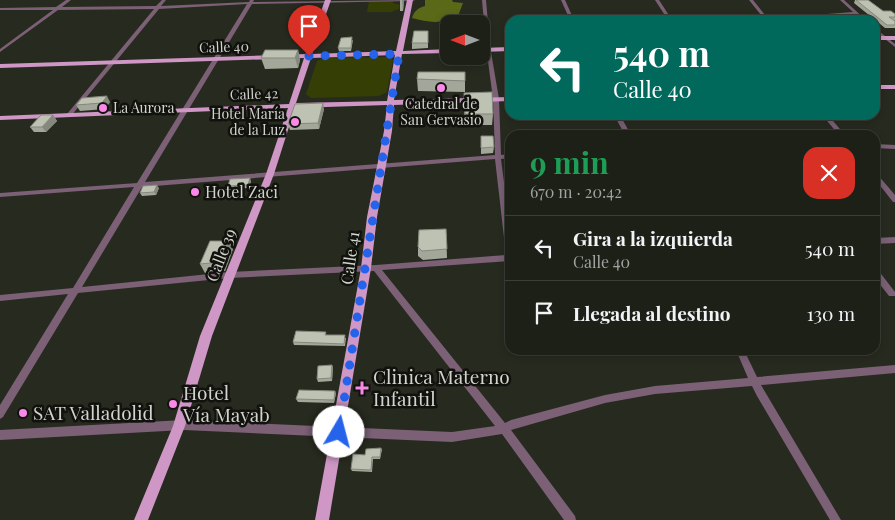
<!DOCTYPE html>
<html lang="es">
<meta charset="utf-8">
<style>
body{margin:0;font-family:"Playfair Display",serif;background:#2a2d24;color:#f1f3f6;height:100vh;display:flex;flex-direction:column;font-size:19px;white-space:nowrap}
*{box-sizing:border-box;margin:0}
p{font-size:16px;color:#a0a3a1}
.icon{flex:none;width:28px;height:28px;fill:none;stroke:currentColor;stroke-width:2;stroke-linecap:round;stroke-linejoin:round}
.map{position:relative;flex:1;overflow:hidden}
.sheet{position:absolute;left:505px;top:130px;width:375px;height:225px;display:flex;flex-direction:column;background:#1d2017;border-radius:15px;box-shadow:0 2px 8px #0003,0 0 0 1px #3b3e36}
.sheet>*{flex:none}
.top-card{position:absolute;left:505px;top:15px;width:375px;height:105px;border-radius:15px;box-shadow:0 2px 8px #0003,0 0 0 1px #3b3e36;background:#00695c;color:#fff;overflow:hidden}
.needle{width:32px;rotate:270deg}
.buttons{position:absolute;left:440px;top:15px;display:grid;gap:10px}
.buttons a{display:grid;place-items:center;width:50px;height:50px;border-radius:10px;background:#1d2017;box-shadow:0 2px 8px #0003,0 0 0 1px #3b3e36;font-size:25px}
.pin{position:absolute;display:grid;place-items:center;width:42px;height:42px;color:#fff;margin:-51px -21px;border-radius:50% 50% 50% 0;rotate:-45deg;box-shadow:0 0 5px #0007}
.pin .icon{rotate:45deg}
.me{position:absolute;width:55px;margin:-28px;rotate:8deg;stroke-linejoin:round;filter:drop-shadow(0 0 4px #0008)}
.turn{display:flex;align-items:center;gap:18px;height:105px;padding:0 25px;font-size:22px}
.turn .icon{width:65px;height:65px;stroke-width:2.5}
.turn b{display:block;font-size:35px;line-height:42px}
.round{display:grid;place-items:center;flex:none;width:52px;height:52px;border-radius:15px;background:#2a2d24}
.overview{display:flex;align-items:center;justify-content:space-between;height:85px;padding:0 25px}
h1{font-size:30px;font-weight:700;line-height:38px;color:#1e9e55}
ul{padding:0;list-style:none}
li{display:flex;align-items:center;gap:15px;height:65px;padding:0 25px;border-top:1px solid #3b3e36}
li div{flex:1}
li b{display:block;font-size:19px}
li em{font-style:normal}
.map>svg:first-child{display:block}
.green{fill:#353f05}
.forest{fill:#5a6917}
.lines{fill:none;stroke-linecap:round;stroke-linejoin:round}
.minor{fill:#7b6076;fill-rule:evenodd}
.major{fill:#ce97c5;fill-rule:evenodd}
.wall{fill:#a3a79a}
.shaded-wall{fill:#85887d}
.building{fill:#bec2b3;stroke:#85887d}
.route{stroke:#2563eb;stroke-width:9;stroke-dasharray:0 16.2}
.poi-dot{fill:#f988e9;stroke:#11120d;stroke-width:2}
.labels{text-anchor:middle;stroke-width:5;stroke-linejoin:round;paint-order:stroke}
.far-street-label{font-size:14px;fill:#d1d3cc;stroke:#11120d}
.far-poi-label{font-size:14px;fill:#d1d3cc;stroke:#11120d}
.poi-label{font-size:16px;fill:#d1d3cc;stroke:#11120d;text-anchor:start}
.street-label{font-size:16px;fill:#d1d3cc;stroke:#11120d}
.near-poi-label{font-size:19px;fill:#d1d3cc;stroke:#11120d;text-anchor:start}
</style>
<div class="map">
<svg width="895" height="520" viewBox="0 0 895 520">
<rect width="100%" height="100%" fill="#272a1f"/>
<g class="green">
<path d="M369 1H393V3L400 5 399 9 391 12H367Z"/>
<path d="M388 57 393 60 387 92 379 96 311 98 306 94 317 61 324 58Z"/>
</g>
<path class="forest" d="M425 0H452L453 2 463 3 458 16C443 24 429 23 412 18 414 11 418 8 425 6Z"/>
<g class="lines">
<g class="minor">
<path d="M66 0H71L62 7 156 6 162 0H166L161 6 249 2 250 0H254L253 2 415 0 413 1 252 4 145 182 495 155 493 99 486 46 482 0H486L490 46 499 99 501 155 510 154V158L501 159 510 228V261L382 270 505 423 511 420 605 395 655 386 748 378 736 350H744L757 377 895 365V373L761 385 841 520H830L757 396 752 386 655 394 605 403 511 430 575 516 576 520H564L502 434 452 442 184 430 0 440V430L184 420 452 432 495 426 374 271 229 278 78 293 3 417 0 419V405L68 294 0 301V295L73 288 134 187 0 197V193L137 183 247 4 159 9 71 116 69 117 66 115 67 114 154 9 58 10 0 52V49L53 10H0V8L56 7ZM495 159 506 255 376 265 229 272 82 287 142 187Z"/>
<path d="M561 0H565L574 20H570Z"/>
<path d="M655 0H659L672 20H668Z"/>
<path d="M749 0H753L765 15 801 16 853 12 840 0H844L866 20H861L855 14 801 18 767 17 768 20H765Z"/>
<path d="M875 28 895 44V47L875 31Z"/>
<path d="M614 115H620L631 135H625Z"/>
<path d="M822 115H828L845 135H839Z"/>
<path d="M875 144 895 145V149L875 148Z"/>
<path d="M875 173 877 174 895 195V202H893L875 179Z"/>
<path d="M895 237V243L875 244V238Z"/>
<path d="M875 269 878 270 895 292V296H889L875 278Z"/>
</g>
<g class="major">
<path d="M325 0H331L312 54 396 51 407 0H413L403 51 449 49V53L402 54 394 100 510 97V101L394 105 392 131 377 217 371 268 329 520H315L361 268 367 217 384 131 387 105 295 108 274 174 212 336 185 426 148 520H134L173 426 200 336 266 174 288 108 0 120V116L289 104 304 58 0 68V64L306 54ZM395 55 387 101 296 103 311 58Z"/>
<rect x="875" y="36" width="20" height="4"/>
<path d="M510 47V51L481 52V48Z"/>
<rect x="875" y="85" width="20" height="4"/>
</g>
</g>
<g class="wall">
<path d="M400 0H404L403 11H400Z"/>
<path d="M855 0H868L883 11 895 14V20H893L895 21V28H885L854 3Z"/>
<path d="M428 31V48L412 49V43Z"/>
<path d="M353 40 351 51H339L338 48Z"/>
<path d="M298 50 300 60 298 68 265 69 261 58Z"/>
<path d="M417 79 465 81V92L418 91Z"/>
<path d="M464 93 493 114 492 125H465L464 104Z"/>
<path d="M110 102 105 109 80 111 76 105Z"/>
<path d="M324 109 319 129 290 130 288 124Z"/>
<path d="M53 115 57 121 46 132H34L30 127Z"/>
<path d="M481 136 494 147 493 153 481 154Z"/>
<path d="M251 181 249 188 229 189 228 186Z"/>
<path d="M159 188 156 195 142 196 140 193Z"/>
<path d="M446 229 447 258 423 260 418 256V247Z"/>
<path d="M229 241 233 249 225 271 205 273 200 264Z"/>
<path d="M327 334 326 335 346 338 345 346 294 345 293 342Z"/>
<path d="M333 367 332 381 318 382 317 379Z"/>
<path d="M336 393 334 403 298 402 296 399Z"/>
<path d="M381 448 382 450 380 459H373L372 472 352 471 351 469 365 455Z"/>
</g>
<g class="shaded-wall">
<path d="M402 0H404V3L403 11Z"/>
<path d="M298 50 300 60 298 68 295 58Z"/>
<path d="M107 96 110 102 105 109 102 103Z"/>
<path d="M323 103 324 109 319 129 318 123Z"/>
<path d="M53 115 57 121 46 132 42 127Z"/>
<path d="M250 178 251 181 249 188 248 185Z"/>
<path d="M157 185 159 188 156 195 154 192Z"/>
<path d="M229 241 233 249 225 271 220 262Z"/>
<path d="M332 365 333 367 332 381 331 378Z"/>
<path d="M335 391 336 393 334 403V400Z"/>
</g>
<g class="building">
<path d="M856 0H868L883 11H891L895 14V17H889L895 21V25H887Z"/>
<path d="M784 17H792L795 20H787Z"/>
<path d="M414 31H428V43H412Z"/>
<path d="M352 37 351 48H338L341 38Z"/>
<path d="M265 50H298L295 58H261Z"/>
<path d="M418 72H465V81L417 79Z"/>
<path d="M492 92 493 114H465L464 93Z"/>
<path d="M107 96 102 103 76 105 82 98Z"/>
<path d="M323 103 318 123 288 124 295 104Z"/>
<path d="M41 115H53L42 127H30Z"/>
<path d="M481 136H493L494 147 481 148Z"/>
<path d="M250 178 248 185 228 186 230 179Z"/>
<path d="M157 185 154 192 140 193 143 186Z"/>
<path d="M446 229 447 249 422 251 418 247 419 230Z"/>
<path d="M210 241H229L220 262 200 264Z"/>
<path d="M296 331 326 332 325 335H345L344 344 293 342Z"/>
<path d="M332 365 331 378 317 379 318 366Z"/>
<path d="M299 390 335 391 334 400 296 399Z"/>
<path d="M381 448 380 457H372L371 470 351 469 353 454 365 455 366 449Z"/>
</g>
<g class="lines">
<path class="route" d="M309 56 399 54 339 432"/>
</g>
<g class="poi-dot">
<circle cx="441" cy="88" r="5"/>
<circle cx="103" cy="108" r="5"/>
<circle cx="295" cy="122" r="5"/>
<circle cx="195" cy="192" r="5"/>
<path d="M359.5 380.5h5v5h5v5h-5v5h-5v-5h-5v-5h5z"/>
<circle cx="173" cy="404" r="5"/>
<circle cx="23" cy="413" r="5"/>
</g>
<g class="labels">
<g class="far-street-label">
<text transform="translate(224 47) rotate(-2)" y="5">Calle 40</text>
<text transform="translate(254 94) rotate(-2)" y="5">Calle 42</text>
</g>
<g class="far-poi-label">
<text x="441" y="109">Catedral de<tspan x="441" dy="16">San Gervasio</tspan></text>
<text x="113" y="113" text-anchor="start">La Aurora</text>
<text x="285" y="119" text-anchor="end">Hotel María<tspan x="285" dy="16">de la Luz</tspan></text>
</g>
<g class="poi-label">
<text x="205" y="198">Hotel Zaci</text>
</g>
<g class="street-label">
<text transform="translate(221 255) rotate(-69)" y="6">Calle 39</text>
<text transform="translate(350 258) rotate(-82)" y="6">Calle 41</text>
</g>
<g class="near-poi-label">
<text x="373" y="384">Clinica Materno<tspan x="373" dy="22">Infantil</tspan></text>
<text x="183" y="400">Hotel<tspan x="183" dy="22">Vía Mayab</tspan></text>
<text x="33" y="420">SAT Valladolid</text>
</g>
</g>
</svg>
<div class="buttons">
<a><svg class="needle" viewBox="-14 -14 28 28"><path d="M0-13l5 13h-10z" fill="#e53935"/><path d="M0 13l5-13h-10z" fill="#a0a3a1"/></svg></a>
</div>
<div class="pin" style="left:309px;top:56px;background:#d93025"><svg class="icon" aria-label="arrive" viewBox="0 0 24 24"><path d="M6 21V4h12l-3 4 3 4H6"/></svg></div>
<svg class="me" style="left:339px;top:432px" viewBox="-20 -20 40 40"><circle r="19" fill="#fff"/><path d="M0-13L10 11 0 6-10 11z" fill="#2563eb"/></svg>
<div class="top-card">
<div class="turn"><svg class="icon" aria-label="left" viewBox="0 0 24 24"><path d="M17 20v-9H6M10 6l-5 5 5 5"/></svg><div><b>540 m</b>Calle 40</div></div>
</div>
<section class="sheet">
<div class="overview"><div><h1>9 min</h1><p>670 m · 20:42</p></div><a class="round" style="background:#d93025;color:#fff"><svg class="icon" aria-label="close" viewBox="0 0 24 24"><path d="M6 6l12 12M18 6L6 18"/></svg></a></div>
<ul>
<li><svg class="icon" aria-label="left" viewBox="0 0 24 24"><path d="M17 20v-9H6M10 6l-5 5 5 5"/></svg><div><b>Gira a la izquierda</b><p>Calle 40</p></div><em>540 m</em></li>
<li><svg class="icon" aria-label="arrive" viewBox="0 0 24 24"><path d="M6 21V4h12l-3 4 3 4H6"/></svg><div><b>Llegada al destino</b></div><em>130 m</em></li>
</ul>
</section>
</div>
